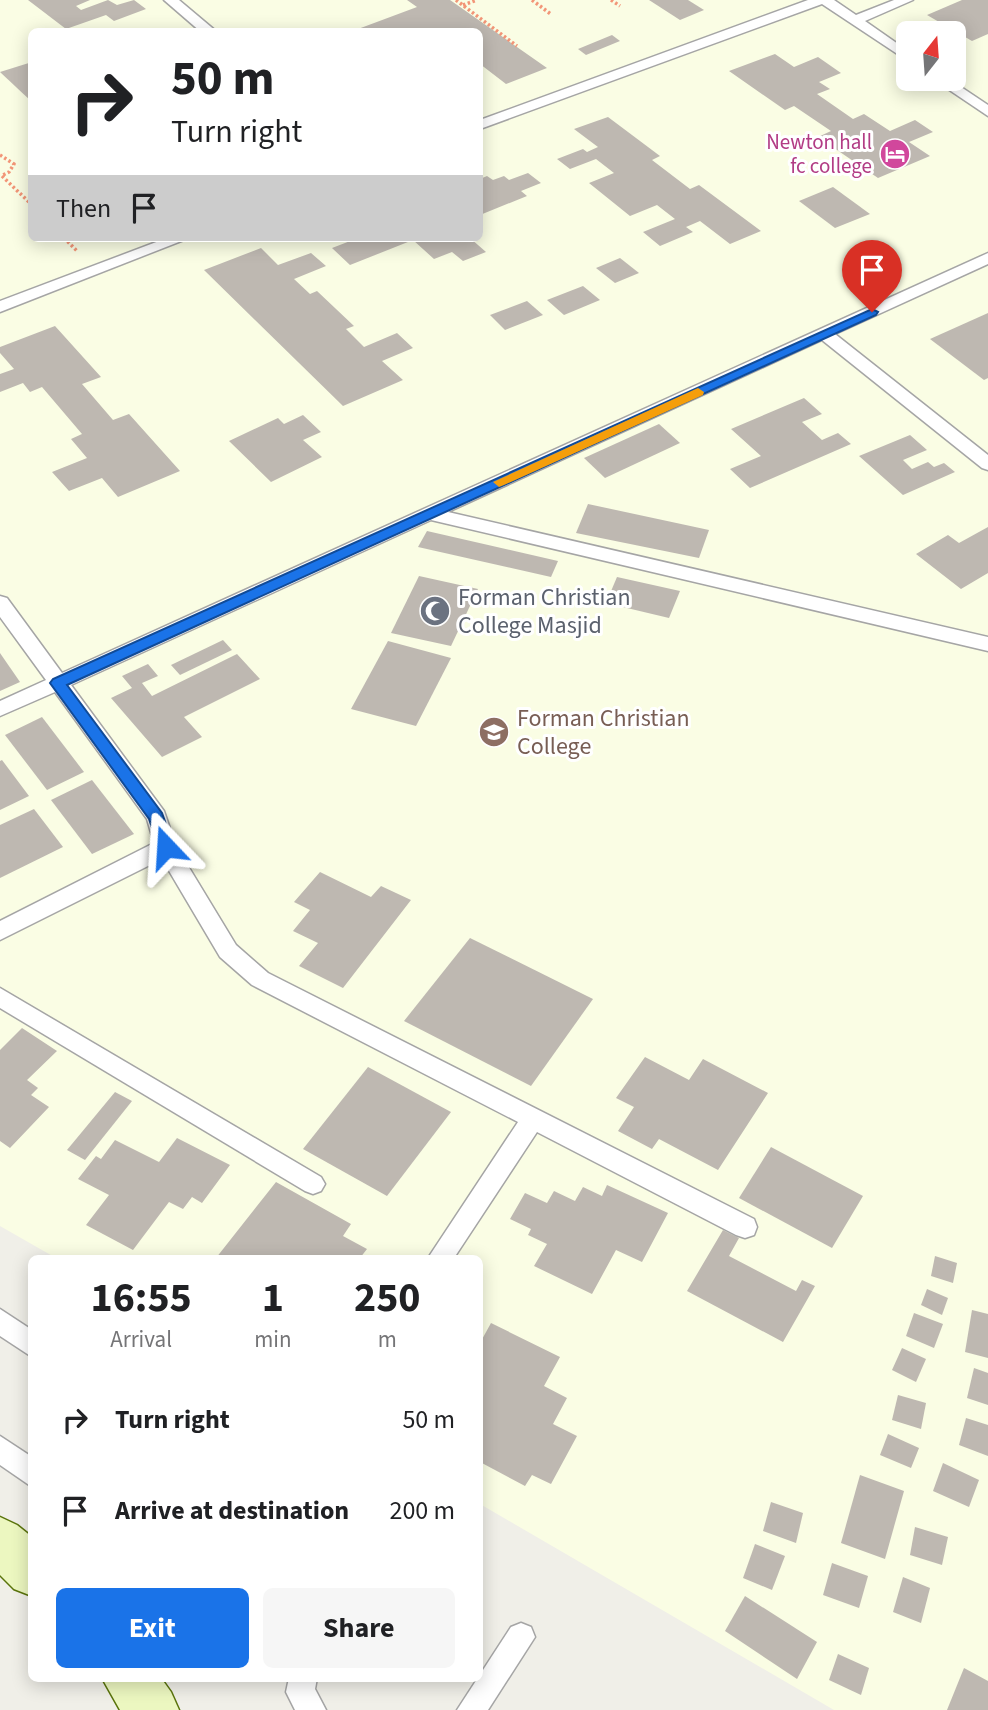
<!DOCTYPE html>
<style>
body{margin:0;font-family:"Source Sans 3",sans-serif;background:#f6f6f6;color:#202124;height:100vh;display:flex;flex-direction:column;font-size:26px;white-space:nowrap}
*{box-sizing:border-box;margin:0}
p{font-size:23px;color:#757577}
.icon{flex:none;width:38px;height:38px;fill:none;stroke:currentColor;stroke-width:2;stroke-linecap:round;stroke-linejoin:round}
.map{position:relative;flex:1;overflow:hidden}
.side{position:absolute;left:28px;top:1255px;width:455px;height:427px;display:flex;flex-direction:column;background:#fff;border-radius:10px;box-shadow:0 4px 18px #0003}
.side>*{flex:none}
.top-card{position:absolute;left:28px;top:28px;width:455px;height:214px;border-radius:10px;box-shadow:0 4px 18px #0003;background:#fff;color:#202124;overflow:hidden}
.needle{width:46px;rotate:17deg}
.controls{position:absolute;left:896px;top:21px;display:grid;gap:14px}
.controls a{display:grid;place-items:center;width:70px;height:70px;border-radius:10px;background:#fff;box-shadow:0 4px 18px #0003;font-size:35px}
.pin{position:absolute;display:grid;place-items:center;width:60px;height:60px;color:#fff;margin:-72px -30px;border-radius:50% 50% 50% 0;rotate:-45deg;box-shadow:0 0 7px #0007}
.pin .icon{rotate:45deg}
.me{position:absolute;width:77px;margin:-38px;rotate:340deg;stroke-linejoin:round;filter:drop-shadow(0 0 5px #0008)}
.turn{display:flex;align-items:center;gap:24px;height:147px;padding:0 28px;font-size:32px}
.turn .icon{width:91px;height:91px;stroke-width:2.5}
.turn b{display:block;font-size:49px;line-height:60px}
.then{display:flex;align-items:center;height:66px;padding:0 28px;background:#0003;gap:14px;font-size:26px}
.eta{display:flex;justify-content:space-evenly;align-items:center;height:119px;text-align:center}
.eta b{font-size:42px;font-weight:700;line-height:49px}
.button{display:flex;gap:14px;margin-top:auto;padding:14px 28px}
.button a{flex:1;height:80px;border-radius:10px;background:#1a73e8;color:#fff;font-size:28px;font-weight:700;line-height:80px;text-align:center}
.button a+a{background:#f6f6f6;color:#202124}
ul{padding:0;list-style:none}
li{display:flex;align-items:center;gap:21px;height:91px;padding:0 28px}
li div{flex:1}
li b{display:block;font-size:26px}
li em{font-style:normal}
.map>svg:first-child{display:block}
.education{fill:#fafde4;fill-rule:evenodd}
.building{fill:#beb8b1}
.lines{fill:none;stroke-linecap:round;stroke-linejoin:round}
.lane-casing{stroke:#a5a5a5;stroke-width:3}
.secondary-casing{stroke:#5a740b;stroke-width:3}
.path{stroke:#f29577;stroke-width:3.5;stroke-dasharray:2.5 2.5;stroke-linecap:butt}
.lane{fill:#fff;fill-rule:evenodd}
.secondary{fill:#ecf7c0;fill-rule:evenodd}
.route{fill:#1a73e8;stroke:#114b97;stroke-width:2}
.slow{fill:#f59e0b}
.labels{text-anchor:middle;stroke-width:6;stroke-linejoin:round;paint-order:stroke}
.far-hotel-label{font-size:21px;fill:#b23c85;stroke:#fff;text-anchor:end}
.worship-label{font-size:24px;fill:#5b616d;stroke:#fff;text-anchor:start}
.education-label{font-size:24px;fill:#785e54;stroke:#fff;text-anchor:start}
</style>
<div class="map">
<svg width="988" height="1710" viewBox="0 0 988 1710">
<rect width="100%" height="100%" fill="#f0efe8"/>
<path class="education" d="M0 0H988V1710H834L480 1504V1258H56L0 1226ZM32 32H480V238H32ZM908 33H954V79H908Z"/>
<g class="building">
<path d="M28 0H90L76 6 81 10 108 0 117 5 134 0 146 9 114 21 106 15 66 29Z"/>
<path d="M407 0H450L547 68 506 84 480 64V32H350L417 7Z"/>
<path d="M649 0H688L704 10 680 20Z"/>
<path d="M962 0H988V34L972 41 927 15Z"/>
<path d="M612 35 620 41 586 55 578 49Z"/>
<path d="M775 54 794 67 818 57 841 73 819 82 830 89 817 94 853 119 864 114 890 131 915 120 933 132 909 142 930 156 878 178 818 137 831 131 794 106 785 110 729 71Z"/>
<path d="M32 62V102L0 72Z"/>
<path d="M608 117 660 156 652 160 690 189 699 185 761 231 730 244 700 221 686 227 693 232 660 246 643 232 675 219 657 205 630 216 589 183 614 173 596 159 570 169 557 159 583 149 587 152 598 147 574 129Z"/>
<path d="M528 173 541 183 521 191 527 196 480 215V179L487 176 493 180 504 176 509 180Z"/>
<path d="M833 187 870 214 835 228 799 201Z"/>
<path d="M358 238H470L486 252 463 261 452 252 434 259 413 240 350 265 332 248Z"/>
<path d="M261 248 278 265 311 253 326 266 294 279 310 294 317 291 354 326 346 329 364 347 397 333 413 348 382 361 403 380 343 406 204 270Z"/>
<path d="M620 258 639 273 615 283 596 268Z"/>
<path d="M583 286 600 300 564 315 547 300Z"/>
<path d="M527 301 543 315 505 330 490 315Z"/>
<path d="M988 313V378L984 380 930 339Z"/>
<path d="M55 326 101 377 82 384 113 420 129 414 180 471 118 497 102 478 69 491 52 472 87 458 71 439 82 434 42 387 30 392 23 383 0 392V374L14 369 0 353V347Z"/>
<path d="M804 398 822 414 802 422 822 440 838 433 851 444 750 488 730 469 761 456 731 429Z"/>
<path d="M303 415 321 432 303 440 322 457 271 482 229 441 278 418 284 424Z"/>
<path d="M659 424 680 443 605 478 584 458Z"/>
<path d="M910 435 927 450 903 460 912 469 928 462 934 467 944 463 955 472 903 495 859 456Z"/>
<path d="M588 504 709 530 699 558 576 533Z"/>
<path d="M988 527V573L961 589 916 554 948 535 959 543Z"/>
<path d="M427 531 558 561 551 577 418 547Z"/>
<path d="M419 576 478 589 451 646 391 633Z"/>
<path d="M617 577 680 591 669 618 606 603Z"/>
<path d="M223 640 232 650 180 675 171 665Z"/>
<path d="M388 641 451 658 416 726 351 709Z"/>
<path d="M0 653 20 682 0 691Z"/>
<path d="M237 654 260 679 184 717 202 737 162 757 111 698 132 688 122 676 148 664 158 676 142 683 152 696Z"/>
<path d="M42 717 84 772 47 790 5 735Z"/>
<path d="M2 760 29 796 0 810V761Z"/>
<path d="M92 780 134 834 92 854 51 800Z"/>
<path d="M34 809 63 847 0 878V825Z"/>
<path d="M320 872 371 897 381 886 411 900 343 988 299 966 318 943 293 931 310 910 294 902Z"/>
<path d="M470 938 593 999 531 1086 404 1021Z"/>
<path d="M22 1028 57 1051 27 1080 38 1088 31 1095 49 1107 10 1148 0 1141V1050Z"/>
<path d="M645 1057 689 1080 703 1059 768 1093 718 1170 659 1139 652 1149 618 1131 634 1107 616 1098Z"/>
<path d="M368 1067 451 1112 387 1196 303 1149Z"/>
<path d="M115 1092 132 1101 85 1160 67 1150Z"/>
<path d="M177 1138 230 1165 202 1203 192 1197 183 1209 169 1202 133 1250 86 1225 109 1195 78 1179 96 1156 101 1159 115 1140 159 1162Z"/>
<path d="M771 1147 863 1196 832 1248 739 1198Z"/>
<path d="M276 1182 351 1224 343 1236 367 1249 360 1258H216Z"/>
<path d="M607 1185 668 1213 642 1262 616 1250 592 1294 534 1266 547 1244 528 1235 531 1229 510 1219 525 1193 547 1203 554 1191 575 1201 583 1187 602 1196Z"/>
<path d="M723 1230 739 1238 729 1256 796 1291 802 1280 815 1286 783 1342 687 1291Z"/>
<path d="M935 1256 957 1263 953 1283 931 1276Z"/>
<path d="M927 1289 948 1298 942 1315 921 1305Z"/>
<path d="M972 1310 988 1314V1358L965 1352Z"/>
<path d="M914 1313 943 1324 934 1348 906 1336Z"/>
<path d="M491 1323 560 1357 544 1386 567 1398 553 1424 577 1436 551 1484 532 1475 525 1486 480 1462V1343Z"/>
<path d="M902 1348 926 1359 916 1382 892 1370Z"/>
<path d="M974 1368 988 1373V1405L967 1398Z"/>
<path d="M898 1395 926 1403 921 1429 892 1420Z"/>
<path d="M966 1418 988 1425V1456L959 1445Z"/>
<path d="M888 1434 919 1448 911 1468 880 1455Z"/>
<path d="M943 1463 979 1480 969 1507 933 1491Z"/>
<path d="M860 1475 904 1491 885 1559 841 1543Z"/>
<path d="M771 1502 803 1513 796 1543 763 1531Z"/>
<path d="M915 1527 948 1537 942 1565 910 1555Z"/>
<path d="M755 1544 785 1556 772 1590 743 1578Z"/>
<path d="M832 1563 868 1576 859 1608 823 1595Z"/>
<path d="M903 1577 930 1588 921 1623 893 1612Z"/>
<path d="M745 1596 817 1642 797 1679 725 1631Z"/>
<path d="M838 1654 869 1668 861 1695 829 1680Z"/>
<path d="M964 1668 988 1681V1710H947Z"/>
</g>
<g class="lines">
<g class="lane-casing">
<g id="lane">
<path d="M164 0H179L217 32H201Z"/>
<path d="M808 0H834L856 15 894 0H913L865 21 908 51V61L822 4 480 129V120Z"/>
<path d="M933 79H949L988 105V116Z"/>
<path d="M167 238H189L0 312V301Z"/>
<path d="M988 253V264L835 334 988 455V470L982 468 822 340 448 512 988 637V651L431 520 71 685 164 811 176 846 236 945 268 973 754 1219 757 1227 754 1235 745 1238 736 1235 537 1132 454 1258H428L518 1122 252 985 220 957 162 859 0 940V921L154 843 147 819 55 692 0 716V701L46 680 0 617V596L7 598 62 673Z"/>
<path d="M0 988 321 1177 325 1184 321 1191 313 1194 305 1191 0 1008Z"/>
<path d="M0 1309 32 1330V1357L0 1336Z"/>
<path d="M0 1436 32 1457V1487L0 1465Z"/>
<path d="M521 1623 531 1627 535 1637 488 1710H457L511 1627Z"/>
<path d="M289 1678H317L315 1689 326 1710H295L286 1692Z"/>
</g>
</g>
<g class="secondary-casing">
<g id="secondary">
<path d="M0 1517 17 1525 32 1537V1596L14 1589 0 1575Z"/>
<path d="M102 1678H161L171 1692 179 1710H120Z"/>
</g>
</g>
<g class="path">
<path d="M456 0 517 46"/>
<path d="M532 0 552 15"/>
<path d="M611 0 620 6"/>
<path d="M463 5 477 0"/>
<path d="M0 155 14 164 9 172 1 176"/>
<path d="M2 176 32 205"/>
<path d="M64 238 78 252"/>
</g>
<use href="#lane" class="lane"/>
<use href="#secondary" class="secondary"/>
</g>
<path class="route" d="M872 309 878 312 876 315 67 685 162 813 174 847 172 851H160L149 819 50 683 53 679Z"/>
<path class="slow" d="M698 388 704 392 703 395 504 485 499 487 493 482Z"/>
<defs>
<g id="hotel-disc" transform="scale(1.575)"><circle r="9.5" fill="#d1479c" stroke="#fff"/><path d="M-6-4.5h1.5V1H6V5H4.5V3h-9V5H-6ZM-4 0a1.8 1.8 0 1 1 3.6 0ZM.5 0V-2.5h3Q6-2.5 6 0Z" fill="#fff"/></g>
<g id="mosque-disc" transform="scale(1.575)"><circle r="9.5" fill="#6b7280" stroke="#fff"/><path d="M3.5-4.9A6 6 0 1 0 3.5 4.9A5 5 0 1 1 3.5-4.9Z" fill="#fff"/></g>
<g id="university-disc" transform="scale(1.575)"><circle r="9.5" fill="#8d6e63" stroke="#fff"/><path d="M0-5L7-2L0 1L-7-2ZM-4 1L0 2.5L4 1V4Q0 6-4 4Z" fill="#fff"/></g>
</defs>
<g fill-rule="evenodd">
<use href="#hotel-disc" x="895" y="154"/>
<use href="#mosque-disc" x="435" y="611"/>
<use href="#university-disc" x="494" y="732"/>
</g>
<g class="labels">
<g class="far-hotel-label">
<text x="872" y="149">Newton hall<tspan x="872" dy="24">fc college</tspan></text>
</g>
<g class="worship-label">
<text x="458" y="605">Forman Christian<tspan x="458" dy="28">College Masjid</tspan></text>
</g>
<g class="education-label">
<text x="517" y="726">Forman Christian<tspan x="517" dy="28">College</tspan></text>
</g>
</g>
</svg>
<div class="controls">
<a><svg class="needle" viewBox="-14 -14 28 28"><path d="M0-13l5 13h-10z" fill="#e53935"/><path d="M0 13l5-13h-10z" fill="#757577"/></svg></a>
</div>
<div class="pin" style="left:872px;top:312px;background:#d93025"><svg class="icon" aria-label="arrive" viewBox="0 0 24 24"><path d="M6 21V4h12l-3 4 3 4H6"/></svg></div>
<svg class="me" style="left:166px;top:847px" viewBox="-20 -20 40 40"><path d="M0-17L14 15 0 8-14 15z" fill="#1a73e8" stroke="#fff" stroke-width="4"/></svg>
<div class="top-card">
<div class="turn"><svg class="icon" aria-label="right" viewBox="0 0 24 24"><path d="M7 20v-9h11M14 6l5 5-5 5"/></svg><div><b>50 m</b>Turn right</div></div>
<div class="then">Then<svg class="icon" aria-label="arrive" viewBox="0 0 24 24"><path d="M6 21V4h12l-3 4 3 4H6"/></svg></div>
</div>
<section class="side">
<div class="eta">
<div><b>16:55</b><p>Arrival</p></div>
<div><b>1</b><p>min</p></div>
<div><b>250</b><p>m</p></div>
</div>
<ul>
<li><svg class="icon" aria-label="right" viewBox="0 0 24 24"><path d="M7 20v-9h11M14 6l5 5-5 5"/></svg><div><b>Turn right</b></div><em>50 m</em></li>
<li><svg class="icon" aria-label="arrive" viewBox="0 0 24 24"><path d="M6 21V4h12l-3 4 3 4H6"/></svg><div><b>Arrive at destination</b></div><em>200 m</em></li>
</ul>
<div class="button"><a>Exit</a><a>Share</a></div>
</section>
</div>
